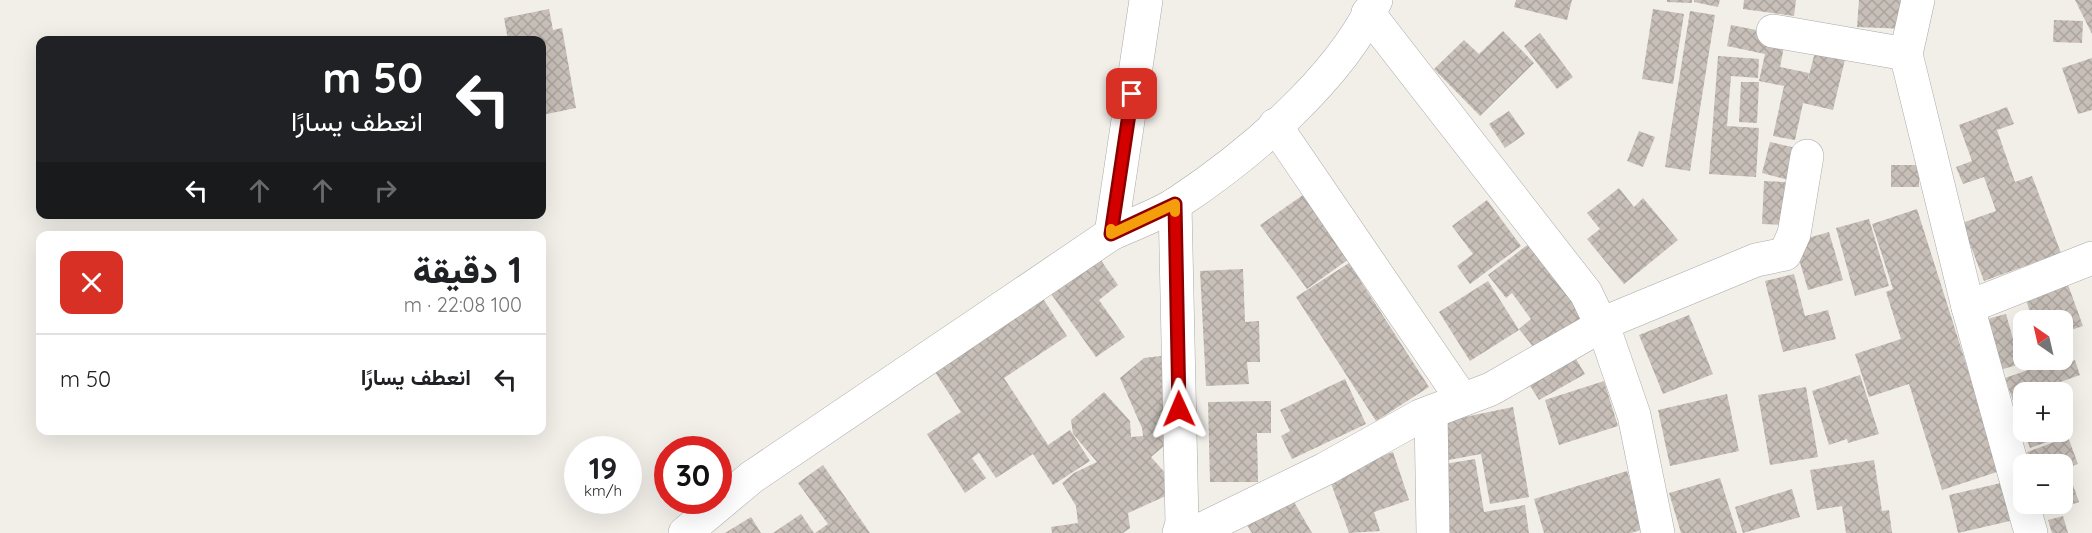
<!DOCTYPE html>
<html lang="ar">
<meta charset="utf-8">
<style>
body{margin:0;font-family:Quicksand,Vazirmatn,sans-serif;background:#f6f6f6;color:#202124;direction:rtl;height:100vh;display:flex;flex-direction:column;font-size:22px;white-space:nowrap}
*{box-sizing:border-box;margin:0}
p{font-size:20px;color:#757577}
.icon{flex:none;width:33px;height:33px;fill:none;stroke:currentColor;stroke-width:2;stroke-linecap:round;stroke-linejoin:round}
.map{position:relative;flex:1;overflow:hidden;direction:ltr}
.panel{position:absolute;left:36px;top:231px;width:510px;height:204px;display:flex;flex-direction:column;background:#fff;border-radius:12px;box-shadow:0 6px 24px #0002;direction:rtl}
.panel>*{flex:none}
.top-card{position:absolute;left:36px;top:36px;width:510px;height:183px;border-radius:12px;box-shadow:0 6px 24px #0002;direction:rtl;background:#202124;color:#fff;overflow:hidden}
.needle{width:39px;rotate:326deg}
.fabs{position:absolute;left:2013px;top:310px;display:grid;gap:12px}
.fabs a{display:grid;place-items:center;width:60px;height:60px;border-radius:12px;background:#fff;box-shadow:0 6px 24px #0002;font-size:30px}
.speed{position:absolute;left:564px;top:436px;display:flex;gap:12px;font-size:30px;font-weight:700;text-align:center}
.speed>*{display:grid;place-content:center;width:78px;height:78px;border-radius:50%;background:#fff;box-shadow:0 6px 24px #0002;line-height:1}
.speed small{font-size:15px;font-weight:400}
.speed .limit{border:9px solid #d22;background:#fff;color:#111}
.pin{position:absolute;display:grid;place-items:center;width:51px;height:51px;color:#fff;margin:-26px;border-radius:12px;box-shadow:0 3px 9px #0006}
.me{position:absolute;width:66px;margin:-33px;rotate:359deg;stroke-linejoin:round;filter:drop-shadow(0 0 4px #0008)}
.turn{display:flex;align-items:center;gap:21px;height:126px;padding:0 24px;font-size:27px}
.turn .icon{width:78px;height:78px;stroke-width:2.5}
.turn b{display:block;font-size:42px;line-height:51px}
.lanes{display:flex;align-items:center;height:57px;padding:0 24px;background:#0003;justify-content:center;gap:30px;direction:ltr}
.lanes .off{opacity:.35}
.round{display:grid;place-items:center;flex:none;width:63px;height:63px;border-radius:12px;background:#f6f6f6}
.summary{display:flex;align-items:center;justify-content:space-between;height:102px;padding:0 24px}
h1{font-size:36px;font-weight:800;line-height:45px}
ul{padding:0;list-style:none}
li{display:flex;align-items:center;gap:18px;height:90px;padding:0 24px;border-top:2px solid #e0e0e0}
li div{flex:1}
li b{display:block;font-size:22px}
li em{font-style:normal}
.map>svg:first-child{display:block}
.building{fill:url(#building-cross-hatch)}
.lines{fill:none;stroke-linecap:round;stroke-linejoin:round}
.minor-casing{stroke:#a9a9a9;stroke-width:34}
.minor{stroke:#fff;stroke-width:33}
.route-casing{stroke:#8a0000;stroke-width:15}
.route{stroke:#d40000;stroke-width:10}
.slow{stroke:#f59e0b;stroke-width:10}
</style>
<div class="map">
<svg width="2092" height="533" viewBox="0 0 2092 533">
<defs>
<pattern id="building-cross-hatch" width="8" height="8" patternUnits="userSpaceOnUse" patternTransform="scale(1.5)"><rect width="8" height="8" fill="#c7bfb8"/><path d="M0 0l8 8M0 8l8-8" fill="none" stroke="#aba49e"/></pattern>
</defs>
<rect width="100%" height="100%" fill="#f2efe9"/>
<g class="building">
<path d="M1516 0H1572L1567 20 1514 7Z"/>
<path d="M1667 0H1692V3L1667 2Z"/>
<path d="M1694 0H1720L1718 7 1694 2Z"/>
<path d="M1744 0H1796L1794 16 1743 9Z"/>
<path d="M1859 0H1908L1906 29 1857 27Z"/>
<path d="M2075 0H2092V34Z"/>
<path d="M549 9 553 30 562 28 576 108 542 115V40H508L504 18Z"/>
<path d="M1653 9 1684 14 1673 84 1642 79Z"/>
<path d="M1690 11 1715 15 1690 171 1665 167Z"/>
<path d="M2054 20 2083 21 2082 43 2053 42Z"/>
<path d="M1731 25 1786 36 1780 67 1809 73 1807 83 1816 48 1846 55 1833 110 1803 103 1795 140 1773 136 1784 86 1759 81 1765 54 1727 46Z"/>
<path d="M1503 31 1534 63 1480 116 1434 69 1464 40 1479 54Z"/>
<path d="M1540 33 1573 77 1557 89 1524 46Z"/>
<path d="M1718 56 1759 59 1758 78 1731 76 1727 126 1759 128 1756 177 1709 174Z"/>
<path d="M2092 58V110L2078 114 2062 68Z"/>
<path d="M1741 82H1759L1757 123 1739 122Z"/>
<path d="M2007 107 2014 124 1997 130 2015 182 2032 176 2061 253 1984 281 1962 223 1996 211 1984 177 1963 184 1956 167 1972 161 1959 125Z"/>
<path d="M1509 111 1525 134 1505 148 1489 124Z"/>
<path d="M1639 131 1655 137 1643 167 1627 161Z"/>
<path d="M1770 142 1800 149 1792 181 1762 173Z"/>
<rect x="1891" y="165" width="28" height="22"/>
<path d="M1764 181 1785 182 1784 225 1762 224Z"/>
<path d="M1619 188 1634 207 1643 198 1678 240 1624 284 1587 239 1600 229 1587 213Z"/>
<path d="M1303 195 1349 259 1307 289 1260 225Z"/>
<path d="M1487 200 1521 246 1470 284 1457 266 1473 254 1452 226Z"/>
<path d="M1917 209 2000 471 1942 490 1909 384 1869 397 1855 354 1901 339 1886 292 1893 289 1872 224Z"/>
<path d="M1869 219 1889 286 1855 296 1836 228Z"/>
<path d="M1829 232 1843 280 1808 290 1794 242Z"/>
<path d="M1530 243 1587 318 1539 354 1519 329 1531 319 1512 293 1506 298 1488 275Z"/>
<path d="M1098 256 1118 285 1099 300 1125 337 1096 357 1049 291Z"/>
<path d="M1349 263 1429 387 1376 421 1296 297Z"/>
<path d="M1243 269 1245 322 1259 321 1260 362H1247L1249 384 1206 386 1200 271Z"/>
<path d="M1794 274 1805 316 1828 310 1836 339 1783 352 1765 281Z"/>
<path d="M1488 281 1519 330 1470 361 1439 312Z"/>
<path d="M2067 282 2083 326 2062 333V321H2033L2025 297Z"/>
<path d="M1042 297 1067 336 1004 378 1048 445 1070 430 1090 461 1053 485 1033 454 996 478 979 453 972 458 986 478 965 493 927 434 961 412 933 369Z"/>
<path d="M2006 314 2020 364 2000 370 1987 319Z"/>
<path d="M1689 315 1713 374 1663 394 1639 335Z"/>
<path d="M1573 354 1585 374 1539 400 1527 381Z"/>
<path d="M1161 356 1170 441 1151 457 1168 476 1170 494 1128 513 1130 528 1123 533H1052L1051 527 1078 523 1076 506 1062 483 1074 473 1097 462 1073 434 1071 420 1104 392 1130 421 1131 437 1143 436 1142 428 1120 378 1144 358Z"/>
<path d="M2025 360H2039L2040 364 2028 368Z"/>
<path d="M2041 360H2060L2062 364 2075 360 2080 375 2052 385 2055 393H2024L2023 429 2005 378 2043 365Z"/>
<path d="M1860 375 1879 434 1848 443 1847 439 1829 445 1812 391Z"/>
<path d="M1345 379 1366 424 1292 459 1281 436 1290 431 1280 410Z"/>
<path d="M1604 381 1618 426 1559 445 1545 400Z"/>
<path d="M1806 387 1818 457 1770 465 1758 395Z"/>
<path d="M1727 394 1739 451 1670 466 1658 410Z"/>
<path d="M1271 401V433H1257L1258 482H1210L1208 402Z"/>
<path d="M1513 407 1529 497 1490 504 1481 454 1443 461 1436 423Z"/>
<path d="M2063 415 2070 434 2030 448 2024 432H2062Z"/>
<path d="M2068 437 2078 464 2067 468 2079 502 2048 513 2045 504H2062V465H2031L2027 452Z"/>
<path d="M1393 452 1409 500 1374 512 1380 531 1349 533 1328 475Z"/>
<path d="M1475 459 1484 512 1525 505 1529 533H1443L1432 466Z"/>
<path d="M1874 460 1882 511 1889 510 1892 533H1846L1842 506 1817 510 1810 470Z"/>
<path d="M823 465 870 533H815L828 524 798 483Z"/>
<path d="M1627 471 1644 529 1631 533H1544L1534 499Z"/>
<path d="M1720 478 1737 533H1681L1669 493Z"/>
<path d="M2001 483 2010 521 1958 533 1949 495Z"/>
<path d="M1792 489 1800 517 1743 533 1735 507Z"/>
<path d="M1290 495 1312 533H1252L1245 522Z"/>
<path d="M801 514 814 533H773Z"/>
<path d="M2063 516 2068 533H2052L2048 520Z"/>
<path d="M751 517 761 533H725Z"/>
</g>
<g class="lines">
<g class="minor-casing">
<g id="minor">
<path d="M1918 0 1906 54 1968 307 2031 533"/>
<path d="M1368 13 1586 293 1607 337 1634 415 1658 533"/>
<path d="M1773 31 1906 54"/>
<path d="M1275 125 1462 399"/>
<path d="M1175 204 1182 523 1179 533"/>
<path d="M1111 234 1146 0"/>
<path d="M1968 307 2092 258"/>
<path d="M1431 412 1433 533"/>
<path d="M685 533 752 477 1111 234C1132 224 1157 216 1177 203 1248 156 1340 79 1376 0"/>
<path d="M1194 533 1325 469 1420 416 1491 389 1611 320 1756 260 1785 254 1794 234 1807 156"/>
</g>
</g>
<use href="#minor" class="minor"/>
</g>
<g class="lines">
<g class="route-casing">
<path id="route" d="M1132 94 1111 234 1175 204 1179 409"/>
</g>
<use href="#route" class="route"/>
<path class="slow" d="M1111 229V234L1175 204V212"/>
</g>
</svg>
<div class="fabs">
<a><svg class="needle" viewBox="-14 -14 28 28"><path d="M0-13l5 13h-10z" fill="#e53935"/><path d="M0 13l5-13h-10z" fill="#757577"/></svg></a>
<a>+</a>
<a>−</a>
</div>
<div class="speed"><div>19<small>km/h</small></div><div class="limit">30</div></div>
<div class="pin" style="left:1132px;top:94px;background:#d93025"><svg class="icon" aria-label="arrive" viewBox="0 0 24 24"><path d="M6 21V4h12l-3 4 3 4H6"/></svg></div>
<svg class="me" style="left:1179px;top:409px" viewBox="-20 -20 40 40"><path d="M0-17L14 15 0 8-14 15z" fill="#d40000" stroke="#fff" stroke-width="4"/></svg>
<div class="top-card">
<div class="turn"><svg class="icon" aria-label="left" viewBox="0 0 24 24"><path d="M17 20v-9H6M10 6l-5 5 5 5"/></svg><div><b>50 m</b>انعطف يسارًا</div></div>
<div class="lanes"><svg class="icon" aria-label="left" viewBox="0 0 24 24"><path d="M17 20v-9H6M10 6l-5 5 5 5"/></svg><svg class="icon off" aria-label="ahead" viewBox="0 0 24 24"><path d="M12 20V5M6 11l6-6 6 6"/></svg><svg class="icon off" aria-label="ahead" viewBox="0 0 24 24"><path d="M12 20V5M6 11l6-6 6 6"/></svg><svg class="icon off" aria-label="right" viewBox="0 0 24 24"><path d="M7 20v-9h11M14 6l5 5-5 5"/></svg></div>
</div>
<section class="panel">
<div class="summary"><div><h1>1 دقيقة</h1><p>100 m · 22:08</p></div><a class="round" style="background:#d93025;color:#fff"><svg class="icon" aria-label="close" viewBox="0 0 24 24"><path d="M6 6l12 12M18 6L6 18"/></svg></a></div>
<ul>
<li><svg class="icon" aria-label="left" viewBox="0 0 24 24"><path d="M17 20v-9H6M10 6l-5 5 5 5"/></svg><div><b>انعطف يسارًا</b></div><em>50 m</em></li>
</ul>
</section>
</div>
